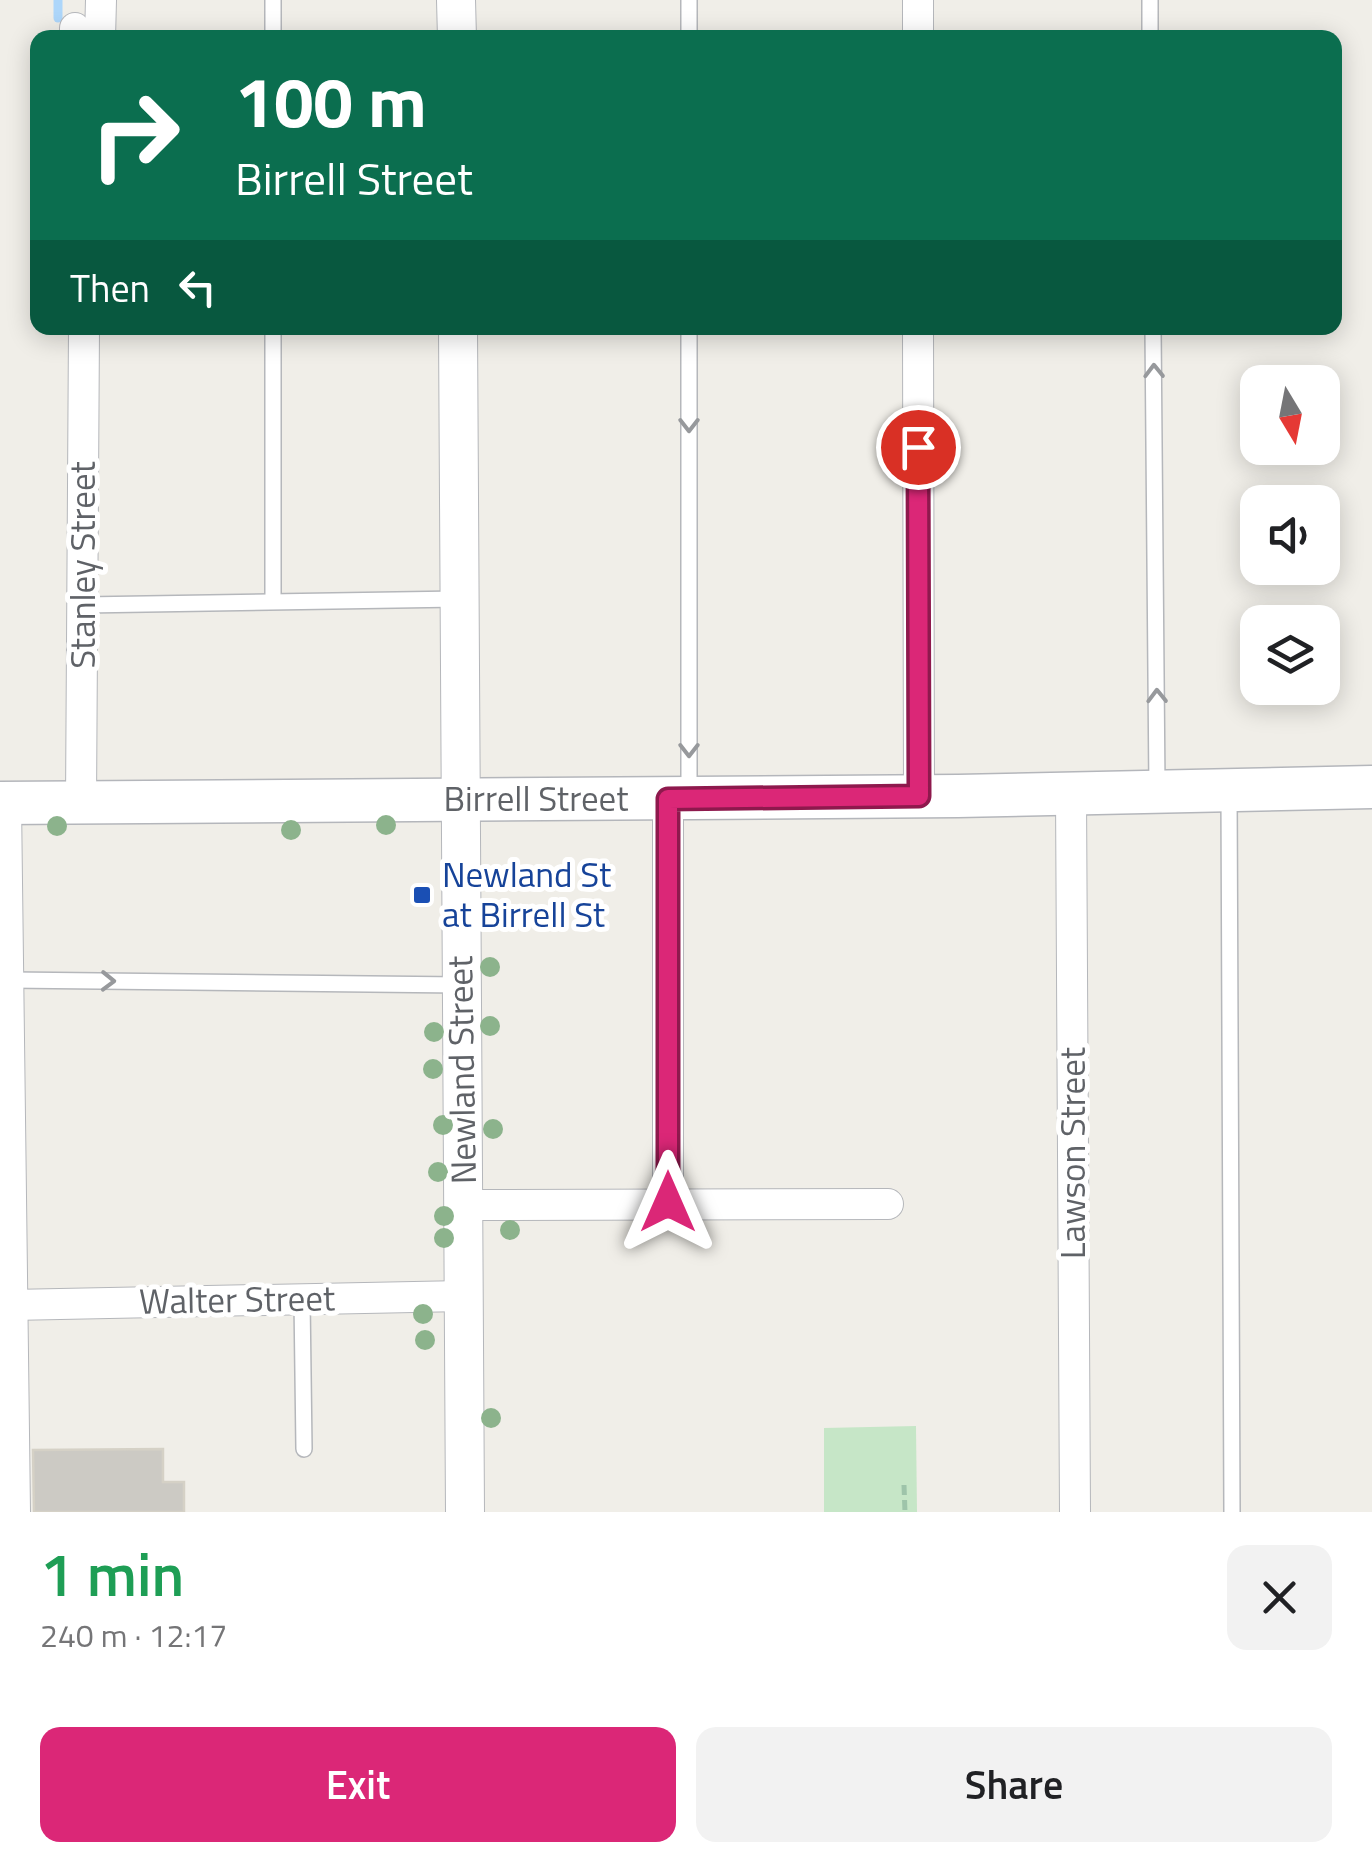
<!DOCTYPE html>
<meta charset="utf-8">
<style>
body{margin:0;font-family:"Titillium Web",sans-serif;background:#f2f2f2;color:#202124;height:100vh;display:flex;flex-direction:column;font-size:38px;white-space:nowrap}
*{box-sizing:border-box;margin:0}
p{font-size:32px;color:#757577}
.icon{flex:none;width:55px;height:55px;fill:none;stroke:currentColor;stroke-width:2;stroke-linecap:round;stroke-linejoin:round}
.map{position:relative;height:1512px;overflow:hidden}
.details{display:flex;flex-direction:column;background:#fff;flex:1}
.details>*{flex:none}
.top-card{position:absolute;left:30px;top:30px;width:1312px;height:305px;border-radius:20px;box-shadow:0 5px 25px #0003;background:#0b6e4f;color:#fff;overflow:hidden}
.needle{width:65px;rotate:170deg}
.tools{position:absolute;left:1240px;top:365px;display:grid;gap:20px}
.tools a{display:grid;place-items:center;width:100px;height:100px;border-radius:20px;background:#fff;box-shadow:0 5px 25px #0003;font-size:50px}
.pin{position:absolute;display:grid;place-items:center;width:85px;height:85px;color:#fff;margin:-42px;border:5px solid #fff;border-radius:50%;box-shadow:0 2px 10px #0007}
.me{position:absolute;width:110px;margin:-55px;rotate:0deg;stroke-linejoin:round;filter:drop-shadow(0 0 8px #0008)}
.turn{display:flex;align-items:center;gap:35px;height:210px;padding:0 40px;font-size:45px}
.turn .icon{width:130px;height:130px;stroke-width:2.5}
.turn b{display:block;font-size:70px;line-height:85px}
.then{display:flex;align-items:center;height:95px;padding:0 40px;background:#0003;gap:20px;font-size:38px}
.round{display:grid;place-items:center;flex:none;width:105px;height:105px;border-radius:20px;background:#f2f2f2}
.head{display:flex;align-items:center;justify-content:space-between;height:170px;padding:0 40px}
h1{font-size:60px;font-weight:600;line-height:75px;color:#1e9e55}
.primary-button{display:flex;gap:20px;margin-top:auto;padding:20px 40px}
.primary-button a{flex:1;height:115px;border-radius:20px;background:#db2777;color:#fff;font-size:40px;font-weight:600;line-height:115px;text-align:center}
.primary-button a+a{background:#f2f2f2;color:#202124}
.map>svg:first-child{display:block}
.green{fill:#c6e6c7}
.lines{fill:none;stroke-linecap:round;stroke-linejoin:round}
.stream{stroke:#add6fa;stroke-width:9}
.building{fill:#cccac4;stroke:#d5d1c6;stroke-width:2.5}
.service-casing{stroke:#b5b7bb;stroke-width:18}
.minor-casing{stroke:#b5b7bb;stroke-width:32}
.tertiary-casing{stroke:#b5b7bb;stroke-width:40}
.secondary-casing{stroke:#b4b6bb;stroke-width:45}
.path{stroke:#9ec4aa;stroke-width:5;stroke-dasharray:10 5;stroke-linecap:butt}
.service{stroke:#fff;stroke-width:15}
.minor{stroke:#fff;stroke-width:30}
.tertiary{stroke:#fff;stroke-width:38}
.secondary{stroke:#fff;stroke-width:42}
.tree{fill:#8cb38c}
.oneway{stroke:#97999c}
.route-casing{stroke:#8e194d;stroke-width:25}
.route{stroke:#db2777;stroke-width:18}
.transit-dot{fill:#1a4fb4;stroke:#fff;stroke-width:4}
.labels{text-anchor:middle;stroke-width:10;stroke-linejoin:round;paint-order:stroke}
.street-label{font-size:35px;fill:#5f6267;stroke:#fff}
.transit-label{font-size:35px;fill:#164399;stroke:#fff;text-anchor:start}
</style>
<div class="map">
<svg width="1372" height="1512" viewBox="0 0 1372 1512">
<rect width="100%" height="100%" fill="#f0eee8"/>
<path class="green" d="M916 1426 917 1512H824V1428Z"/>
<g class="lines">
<path class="stream" d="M58 0V18"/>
</g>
<path class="building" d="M163 1449V1482H184V1512H34L33 1450Z"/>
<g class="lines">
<g class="service-casing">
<g id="service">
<path d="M273 0V38"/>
<path d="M689 0V38"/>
<path d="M1150 0V38"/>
<path d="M273 328V599"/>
<path d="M689 328V793"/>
<path d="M1153 328 1157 789"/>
<path d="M84 605 459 599"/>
<path d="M1229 791 1232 1512"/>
<path d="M10 980 461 985"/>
<path d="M302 1299 304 1449"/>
</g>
</g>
<g class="minor-casing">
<g id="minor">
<path d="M918 0V38"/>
<path d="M75 38V28"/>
<path d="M100 38 101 0"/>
<path d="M918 328 919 795"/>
<path d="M1071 794 1075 1512"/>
<path d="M6 803 15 1512"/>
<path d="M81 803 84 328"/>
<path d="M668 1202V799"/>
<path d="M463 1205 888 1204"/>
<path d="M11 1305 463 1296"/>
</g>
</g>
<g class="tertiary-casing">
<g id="tertiary">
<path d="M456 0 457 38"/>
<path d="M458 328 465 1512"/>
</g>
</g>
<g class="secondary-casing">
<path id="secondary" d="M0 803 958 796 1372 787"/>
</g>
<path class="path" d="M904 1485 905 1512"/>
<use href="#service" class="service"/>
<use href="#minor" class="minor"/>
<use href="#tertiary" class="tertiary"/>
<use href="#secondary" class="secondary"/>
</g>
<g class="tree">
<circle cx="386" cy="825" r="10"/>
<circle cx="57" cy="826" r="10"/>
<circle cx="291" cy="830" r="10"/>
<circle cx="490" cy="967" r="10"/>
<circle cx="490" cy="1026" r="10"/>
<circle cx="434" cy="1032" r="10"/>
<circle cx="433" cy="1069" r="10"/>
<circle cx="443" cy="1125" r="10"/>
<circle cx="493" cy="1129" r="10"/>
<circle cx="438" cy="1172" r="10"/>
<circle cx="444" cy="1216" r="10"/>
<circle cx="510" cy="1230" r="10"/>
<circle cx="444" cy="1238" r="10"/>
<circle cx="423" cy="1314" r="10"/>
<circle cx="425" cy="1340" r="10"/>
<circle cx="491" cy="1418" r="10"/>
</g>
<defs><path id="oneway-chevron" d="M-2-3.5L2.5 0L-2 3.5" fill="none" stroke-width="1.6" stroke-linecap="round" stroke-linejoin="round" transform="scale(2.5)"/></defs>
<g class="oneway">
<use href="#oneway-chevron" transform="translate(1154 371) rotate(-91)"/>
<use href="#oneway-chevron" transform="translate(689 425) rotate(90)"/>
<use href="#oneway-chevron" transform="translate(1157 696) rotate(-91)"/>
<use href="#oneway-chevron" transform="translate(689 750) rotate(90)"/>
<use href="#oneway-chevron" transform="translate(108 981) rotate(1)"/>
</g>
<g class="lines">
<g class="route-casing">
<path id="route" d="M668 1202V799L919 796 918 447"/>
</g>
<use href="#route" class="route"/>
</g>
<rect class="transit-dot" x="412" y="885" width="20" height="20" rx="5"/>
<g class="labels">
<g class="street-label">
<text transform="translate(83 565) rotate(-90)" y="12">Stanley Street</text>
<text x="536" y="811">Birrell Street</text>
<text transform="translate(462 1070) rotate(-91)" y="12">Newland Street</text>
<text transform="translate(1073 1153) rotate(-90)" y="12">Lawson Street</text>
<text transform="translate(237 1300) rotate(-1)" y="12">Walter Street</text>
</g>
<g class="transit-label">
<text x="442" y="887">Newland St<tspan x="442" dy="40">at Birrell St</tspan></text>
</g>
</g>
</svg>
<div class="tools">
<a><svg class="needle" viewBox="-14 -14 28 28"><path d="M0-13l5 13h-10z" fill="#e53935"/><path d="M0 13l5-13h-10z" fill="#757577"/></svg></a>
<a><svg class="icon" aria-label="sound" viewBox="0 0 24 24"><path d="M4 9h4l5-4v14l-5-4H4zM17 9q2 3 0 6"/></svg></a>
<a><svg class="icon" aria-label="layers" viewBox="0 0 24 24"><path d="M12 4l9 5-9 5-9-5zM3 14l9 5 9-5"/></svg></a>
</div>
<div class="pin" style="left:918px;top:447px;background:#d93025"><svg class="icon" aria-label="arrive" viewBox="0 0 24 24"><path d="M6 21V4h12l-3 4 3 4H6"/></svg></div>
<svg class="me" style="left:668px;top:1202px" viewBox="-20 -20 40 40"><path d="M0-17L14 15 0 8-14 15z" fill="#db2777" stroke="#fff" stroke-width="4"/></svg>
<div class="top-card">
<div class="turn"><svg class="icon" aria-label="right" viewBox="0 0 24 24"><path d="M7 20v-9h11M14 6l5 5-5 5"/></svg><div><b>100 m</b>Birrell Street</div></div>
<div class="then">Then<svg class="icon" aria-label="left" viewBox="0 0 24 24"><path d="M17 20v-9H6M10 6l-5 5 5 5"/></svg></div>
</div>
</div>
<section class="details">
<div class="head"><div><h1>1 min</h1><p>240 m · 12:17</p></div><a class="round"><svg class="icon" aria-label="close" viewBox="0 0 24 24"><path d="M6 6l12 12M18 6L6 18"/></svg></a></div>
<div class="primary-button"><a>Exit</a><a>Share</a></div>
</section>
